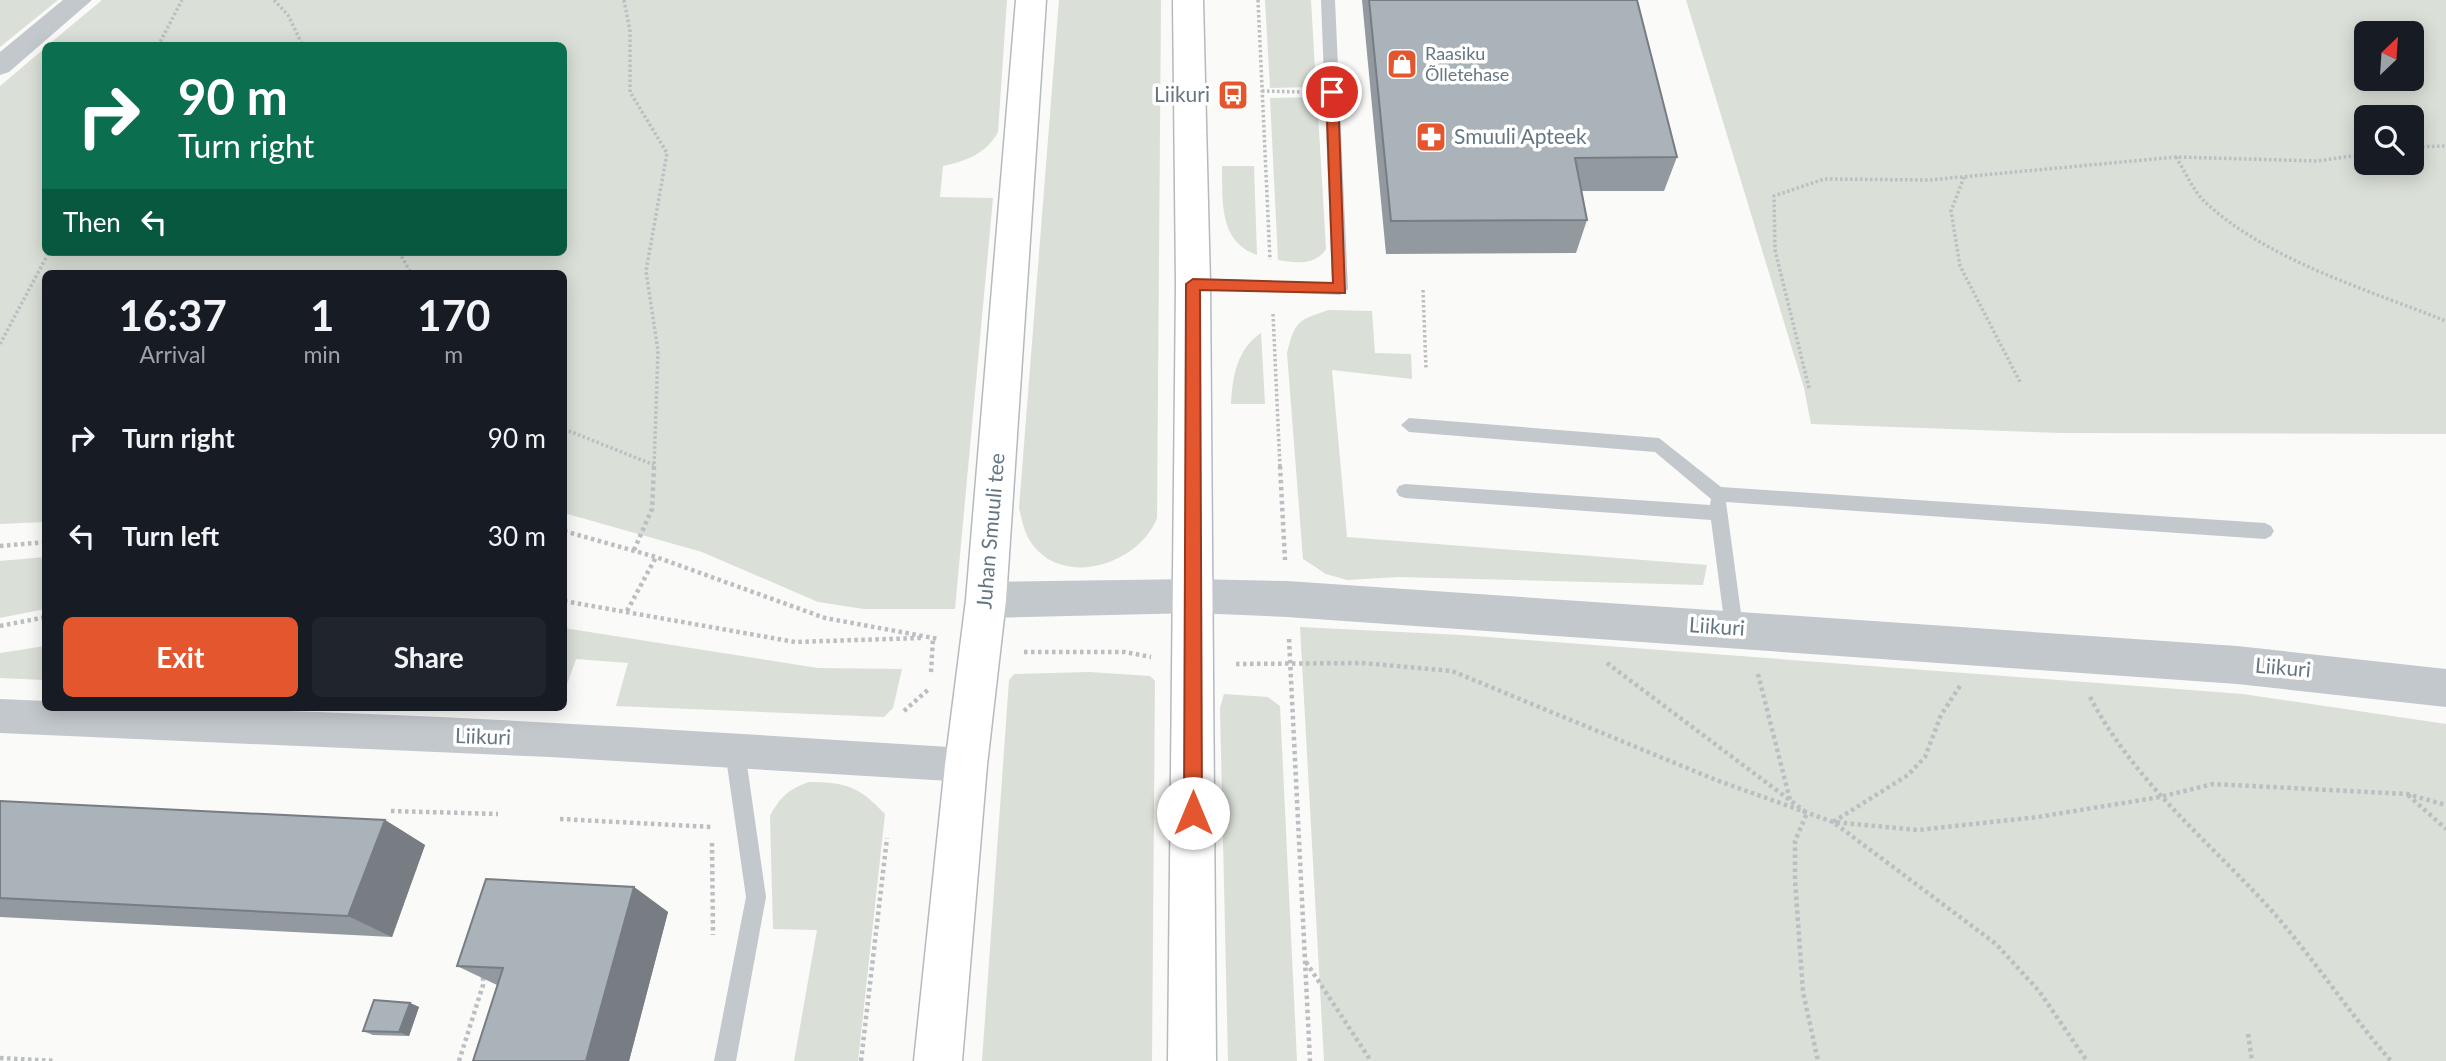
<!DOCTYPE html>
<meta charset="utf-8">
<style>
body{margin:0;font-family:Lato,sans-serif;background:#20242c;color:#f1f3f6;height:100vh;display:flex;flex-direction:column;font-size:26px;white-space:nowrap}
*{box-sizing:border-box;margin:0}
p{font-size:23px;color:#9ea1a6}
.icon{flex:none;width:38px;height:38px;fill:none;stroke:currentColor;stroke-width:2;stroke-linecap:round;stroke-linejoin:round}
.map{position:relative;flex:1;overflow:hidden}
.panel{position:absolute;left:42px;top:270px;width:525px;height:441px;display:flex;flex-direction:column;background:#171b24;border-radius:10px;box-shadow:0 4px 18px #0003}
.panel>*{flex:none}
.hud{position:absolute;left:42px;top:42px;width:525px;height:214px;border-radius:10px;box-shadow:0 4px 18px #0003;background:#0b6e4f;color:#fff;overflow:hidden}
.needle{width:46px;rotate:25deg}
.buttons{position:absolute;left:2354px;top:21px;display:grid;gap:14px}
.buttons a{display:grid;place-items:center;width:70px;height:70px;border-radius:10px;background:#171b24;box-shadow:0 4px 18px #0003;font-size:35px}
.pin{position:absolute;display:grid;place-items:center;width:60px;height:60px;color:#fff;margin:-30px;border:4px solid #fff;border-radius:50%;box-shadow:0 2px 7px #0007}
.me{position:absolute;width:77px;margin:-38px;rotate:0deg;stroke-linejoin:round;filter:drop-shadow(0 0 5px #0008)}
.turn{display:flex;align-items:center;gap:24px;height:147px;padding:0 21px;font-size:32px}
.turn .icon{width:91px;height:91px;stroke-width:2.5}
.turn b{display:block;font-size:49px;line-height:60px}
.then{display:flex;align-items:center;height:66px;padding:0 21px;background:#0003;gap:14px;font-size:26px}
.eta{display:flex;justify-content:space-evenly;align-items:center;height:119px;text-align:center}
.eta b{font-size:42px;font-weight:700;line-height:49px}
.cta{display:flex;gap:14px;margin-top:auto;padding:14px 21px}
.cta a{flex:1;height:80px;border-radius:10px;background:#e4572e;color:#fff;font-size:28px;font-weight:700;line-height:80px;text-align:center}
.cta a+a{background:#20242c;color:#f1f3f6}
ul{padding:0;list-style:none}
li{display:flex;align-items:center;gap:21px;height:98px;padding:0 21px}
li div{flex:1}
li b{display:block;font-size:26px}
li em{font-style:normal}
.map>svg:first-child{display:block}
.green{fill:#dadfd7;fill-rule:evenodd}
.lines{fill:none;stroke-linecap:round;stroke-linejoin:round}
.primary-casing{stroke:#b5babe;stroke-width:3}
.path-far1{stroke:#bbbfc2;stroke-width:3.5;stroke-dasharray:2.5 2.5;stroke-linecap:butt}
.path{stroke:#bbbfc2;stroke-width:4.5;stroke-dasharray:3.5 3.5;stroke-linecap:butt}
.service{fill:#c3c8cc;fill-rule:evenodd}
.minor{fill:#c3c8cc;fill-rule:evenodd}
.tertiary{fill:#c3c8cc;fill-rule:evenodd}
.primary{fill:#fff;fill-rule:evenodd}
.wall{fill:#929a9f}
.shaded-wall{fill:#777d82}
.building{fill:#aab3b9;stroke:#777d82;stroke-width:2}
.route{fill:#e4572e;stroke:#94391e;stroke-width:2}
.labels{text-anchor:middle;stroke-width:7;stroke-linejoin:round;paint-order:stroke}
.far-poi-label{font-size:18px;fill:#657683;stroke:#fff;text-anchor:start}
.poi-label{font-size:21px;fill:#657683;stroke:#fff;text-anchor:end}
.street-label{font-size:21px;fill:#657683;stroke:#fff}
</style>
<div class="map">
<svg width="2446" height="1061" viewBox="0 0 2446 1061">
<rect width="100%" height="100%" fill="#fafaf8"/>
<g class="green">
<path d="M0 0H58L0 47Z"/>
<path d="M102 0H1007L998 132C986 154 966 161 943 166L940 197 993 198 955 609H864L818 602 702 552 564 513V273H46L45 522 0 524V86L45 48 46 252H564V46L48 45Z"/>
<path d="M1059 0H1161L1157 518C1140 563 1065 589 1032 544 1024 533 1022 520 1019 508Z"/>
<path d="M1265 0H1311L1316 87 1270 88Z"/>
<path d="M1686 0H2446V434L2061 433 1811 424 1804 388ZM2366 33H2412V79H2366ZM2366 117H2412V163H2366Z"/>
<path d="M1317 97 1326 249C1315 266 1295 263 1278 260L1270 98Z"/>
<path d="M1222 166H1254L1257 255C1218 241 1223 200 1222 166Z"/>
<path d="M1329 310 1372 311 1375 353 1411 354 1412 379 1332 370 1347 537 1707 565 1703 585 1398 577 1347 580 1326 574 1303 559 1287 353C1295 321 1298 320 1329 310Z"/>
<path d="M1261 333 1265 404H1231C1232 377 1237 349 1261 333Z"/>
<path d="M45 557V609L0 618V561Z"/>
<path d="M1300 627 1461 635 2243 694 2446 724V1061H1324Z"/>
<path d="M564 628 818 668 902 669 893 708 884 717 616 706 628 663 576 659 564 693Z"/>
<path d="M45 646V680L0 678V653Z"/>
<path d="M1089 672 1150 676 1155 681 1152 1061H982L1009 680 1014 674Z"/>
<path d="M1224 694 1268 697 1280 706 1297 1061H1228L1220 708Z"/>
<path d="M809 782C847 782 859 787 885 814L858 1061H794L817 930 773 929 770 816C780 797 789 789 809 782Z"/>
</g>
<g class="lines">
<g class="primary-casing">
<g id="primary">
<path d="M1016 0H1046L1006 600 987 765 962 1061H914L945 765 966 600Z"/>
<path d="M1173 0H1203L1210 284 1216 1061H1168L1176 284Z"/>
</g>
</g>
<g class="path-far1">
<path d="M274 0 288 15 303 46"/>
<path d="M624 0 630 31V92L667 153 646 271 658 351 654 467"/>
<path d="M1258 0 1270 260"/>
<path d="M158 46 182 0"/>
<path d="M1262 91 1303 92"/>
<path d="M2412 147 2446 146"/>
<path d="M2176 157C2185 171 2193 191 2205 202 2267 260 2368 290 2446 321"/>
<path d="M1964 177 1951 211 1960 266 2020 382"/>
<path d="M399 252 411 273"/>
<path d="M1423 290 1426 369"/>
<path d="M1273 314 1280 467"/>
<path d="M0 344 49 252"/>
<path d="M1809 388 1775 250 1774 196 1824 179 1929 180 2176 157 2317 161 2366 154"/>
<path d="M564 429 654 465"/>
</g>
<g class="path">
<path d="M1280 466 1285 560"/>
<path d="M564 531 656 557 825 618 939 639"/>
<path d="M0 546 46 542"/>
<path d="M634 550 652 509 654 466"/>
<path d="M564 601 795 642 921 638"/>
<path d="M627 611 656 557"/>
<path d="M0 626 46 617"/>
<path d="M1289 639 1310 1061"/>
<path d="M1024 652H1125L1151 657"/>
<path d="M1607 663 1807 813 1795 841V880L1803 992 1818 1061"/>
<path d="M1236 664 1362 663 1452 671 1716 780 1833 822 1918 830 2038 817 2160 797 2213 784 2407 794 2446 805"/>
<path d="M931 672 933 638"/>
<path d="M1758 674 1790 800"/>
<path d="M1960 686 1941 715 1925 757 1908 775 1833 822 1996 944 2039 991 2087 1061"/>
<path d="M2090 697C2135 783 2208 840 2272 911 2314 959 2349 1013 2391 1061"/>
<path d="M904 711 930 688"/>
<path d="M2408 795 2446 829"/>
<path d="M391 811 498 814"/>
<path d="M560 819 712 827"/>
<path d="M712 843 713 935"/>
<path d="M1306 962 1371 1061"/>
<path d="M2248 1034 2252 1061"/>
<path d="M0 1058 56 1061"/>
<path d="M459 1061 483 985V975"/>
<path d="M861 1061 887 838"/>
</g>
<g class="service">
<path d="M1321 0H1335L1348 289 1340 295 1187 288 1185 284 1187 280 1193 278 1332 283Z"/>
<path d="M1409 418 1659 438 1721 487 2265 523 2271 526 2274 531 2271 536 2265 539 1726 502 1743 628 1740 634 1734 636 1728 634 1725 628 1711 520 1405 498 1399 496 1396 491 1399 486 1405 484 1710 505 1711 499 1655 452 1409 432 1401 425Z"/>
<path d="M735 742 742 745 745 751 766 897 736 1061H714L746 897 725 751 728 745Z"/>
</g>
<g class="minor">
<path d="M63 0H92L9 72 0 75V52Z"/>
<path d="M0 699 46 701V707C353 707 660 729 966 748L979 753 984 765 979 777 966 782 550 757 0 733Z"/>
</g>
<path class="tertiary" d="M1194 579 1287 581 2237 646 2446 669V707L2237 684 1287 617 1194 613 986 618 972 612 966 600 972 588 986 582Z"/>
<use href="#primary" class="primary"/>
</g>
<g class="wall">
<path d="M1362 0H1637L1677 157 1664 191H1581L1587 220 1576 253 1386 254Z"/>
<path d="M0 801 385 820 425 845 392 937 0 917Z"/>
<path d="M634 887 668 912 629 1061H473L497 985 457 966Z"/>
<path d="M410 1003 419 1007 409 1036 373 1035 363 1031Z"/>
</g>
<g class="shaded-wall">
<path d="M385 820 425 845 392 937 348 916Z"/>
<path d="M634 887 668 912 629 1061H586Z"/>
<path d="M410 1003 419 1007 409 1036 399 1032Z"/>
</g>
<g class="building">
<path d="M1369 0H1637L1677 157 1575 158 1587 220 1391 221Z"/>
<path d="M0 801 385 820 348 916 0 898Z"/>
<path d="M486 879 634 887 586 1061H473L503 968 457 966Z"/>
<path d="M374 1000 410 1003 399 1032 363 1031Z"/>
</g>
<path class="route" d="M1332 88 1338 92 1345 293 1200 290 1202 813 1200 819 1193 822 1187 819 1184 813 1186 284 1193 279 1333 283 1326 92Z"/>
<defs>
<g id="shop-square" transform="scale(1.575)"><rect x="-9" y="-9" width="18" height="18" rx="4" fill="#e4572e" stroke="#fff"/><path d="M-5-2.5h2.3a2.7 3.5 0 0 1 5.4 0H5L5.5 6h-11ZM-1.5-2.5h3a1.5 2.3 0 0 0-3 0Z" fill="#fff"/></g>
<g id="bus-square" transform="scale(1.575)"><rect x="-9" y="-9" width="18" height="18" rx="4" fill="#e4572e" stroke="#fff"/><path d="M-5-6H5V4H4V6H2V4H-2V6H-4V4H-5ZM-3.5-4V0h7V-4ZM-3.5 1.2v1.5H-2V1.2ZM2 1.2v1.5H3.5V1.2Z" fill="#fff"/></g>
<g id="pharmacy-square" transform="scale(1.575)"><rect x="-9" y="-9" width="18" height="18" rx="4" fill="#e4572e" stroke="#fff"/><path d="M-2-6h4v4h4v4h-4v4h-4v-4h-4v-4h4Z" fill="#fff"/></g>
</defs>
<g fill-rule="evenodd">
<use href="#shop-square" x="1402" y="64"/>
<use href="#bus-square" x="1233" y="95"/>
<use href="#pharmacy-square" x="1431" y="137"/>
</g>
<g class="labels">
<g class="far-poi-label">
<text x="1425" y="60">Raasiku<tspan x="1425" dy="21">Õlletehase</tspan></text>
</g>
<g class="poi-label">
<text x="1210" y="102">Liikuri</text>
<text x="1454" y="144" text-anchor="start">Smuuli Apteek</text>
</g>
<g class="street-label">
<text transform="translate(991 531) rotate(-85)" y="7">Juhan Smuuli tee</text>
<text transform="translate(1717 627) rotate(4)" y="7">Liikuri</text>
<text transform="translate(2283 668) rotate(5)" y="7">Liikuri</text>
<text transform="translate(483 737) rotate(2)" y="7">Liikuri</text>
</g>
</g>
</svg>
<div class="buttons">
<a><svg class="needle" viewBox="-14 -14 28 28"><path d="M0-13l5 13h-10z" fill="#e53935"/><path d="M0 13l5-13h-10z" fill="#9ea1a6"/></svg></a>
<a><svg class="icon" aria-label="search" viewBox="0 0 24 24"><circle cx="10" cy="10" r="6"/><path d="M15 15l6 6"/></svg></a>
</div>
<div class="pin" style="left:1332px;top:92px;background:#d93025"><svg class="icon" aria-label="arrive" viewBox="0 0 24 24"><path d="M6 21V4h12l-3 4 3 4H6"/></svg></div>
<svg class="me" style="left:1193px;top:813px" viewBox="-20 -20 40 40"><circle r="19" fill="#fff"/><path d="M0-13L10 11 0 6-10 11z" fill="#e4572e"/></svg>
<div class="hud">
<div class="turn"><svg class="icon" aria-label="right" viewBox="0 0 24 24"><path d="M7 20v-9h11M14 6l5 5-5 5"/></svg><div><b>90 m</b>Turn right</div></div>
<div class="then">Then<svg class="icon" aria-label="left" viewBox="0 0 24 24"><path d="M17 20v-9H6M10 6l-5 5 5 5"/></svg></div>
</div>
<section class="panel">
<div class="eta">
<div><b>16:37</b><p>Arrival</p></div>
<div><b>1</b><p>min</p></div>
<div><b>170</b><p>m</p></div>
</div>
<ul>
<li><svg class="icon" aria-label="right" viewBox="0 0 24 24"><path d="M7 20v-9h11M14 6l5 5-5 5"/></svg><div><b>Turn right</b></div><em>90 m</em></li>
<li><svg class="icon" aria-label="left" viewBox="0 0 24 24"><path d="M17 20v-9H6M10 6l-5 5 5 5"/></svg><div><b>Turn left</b></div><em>30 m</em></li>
</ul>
<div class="cta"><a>Exit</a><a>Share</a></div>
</section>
</div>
